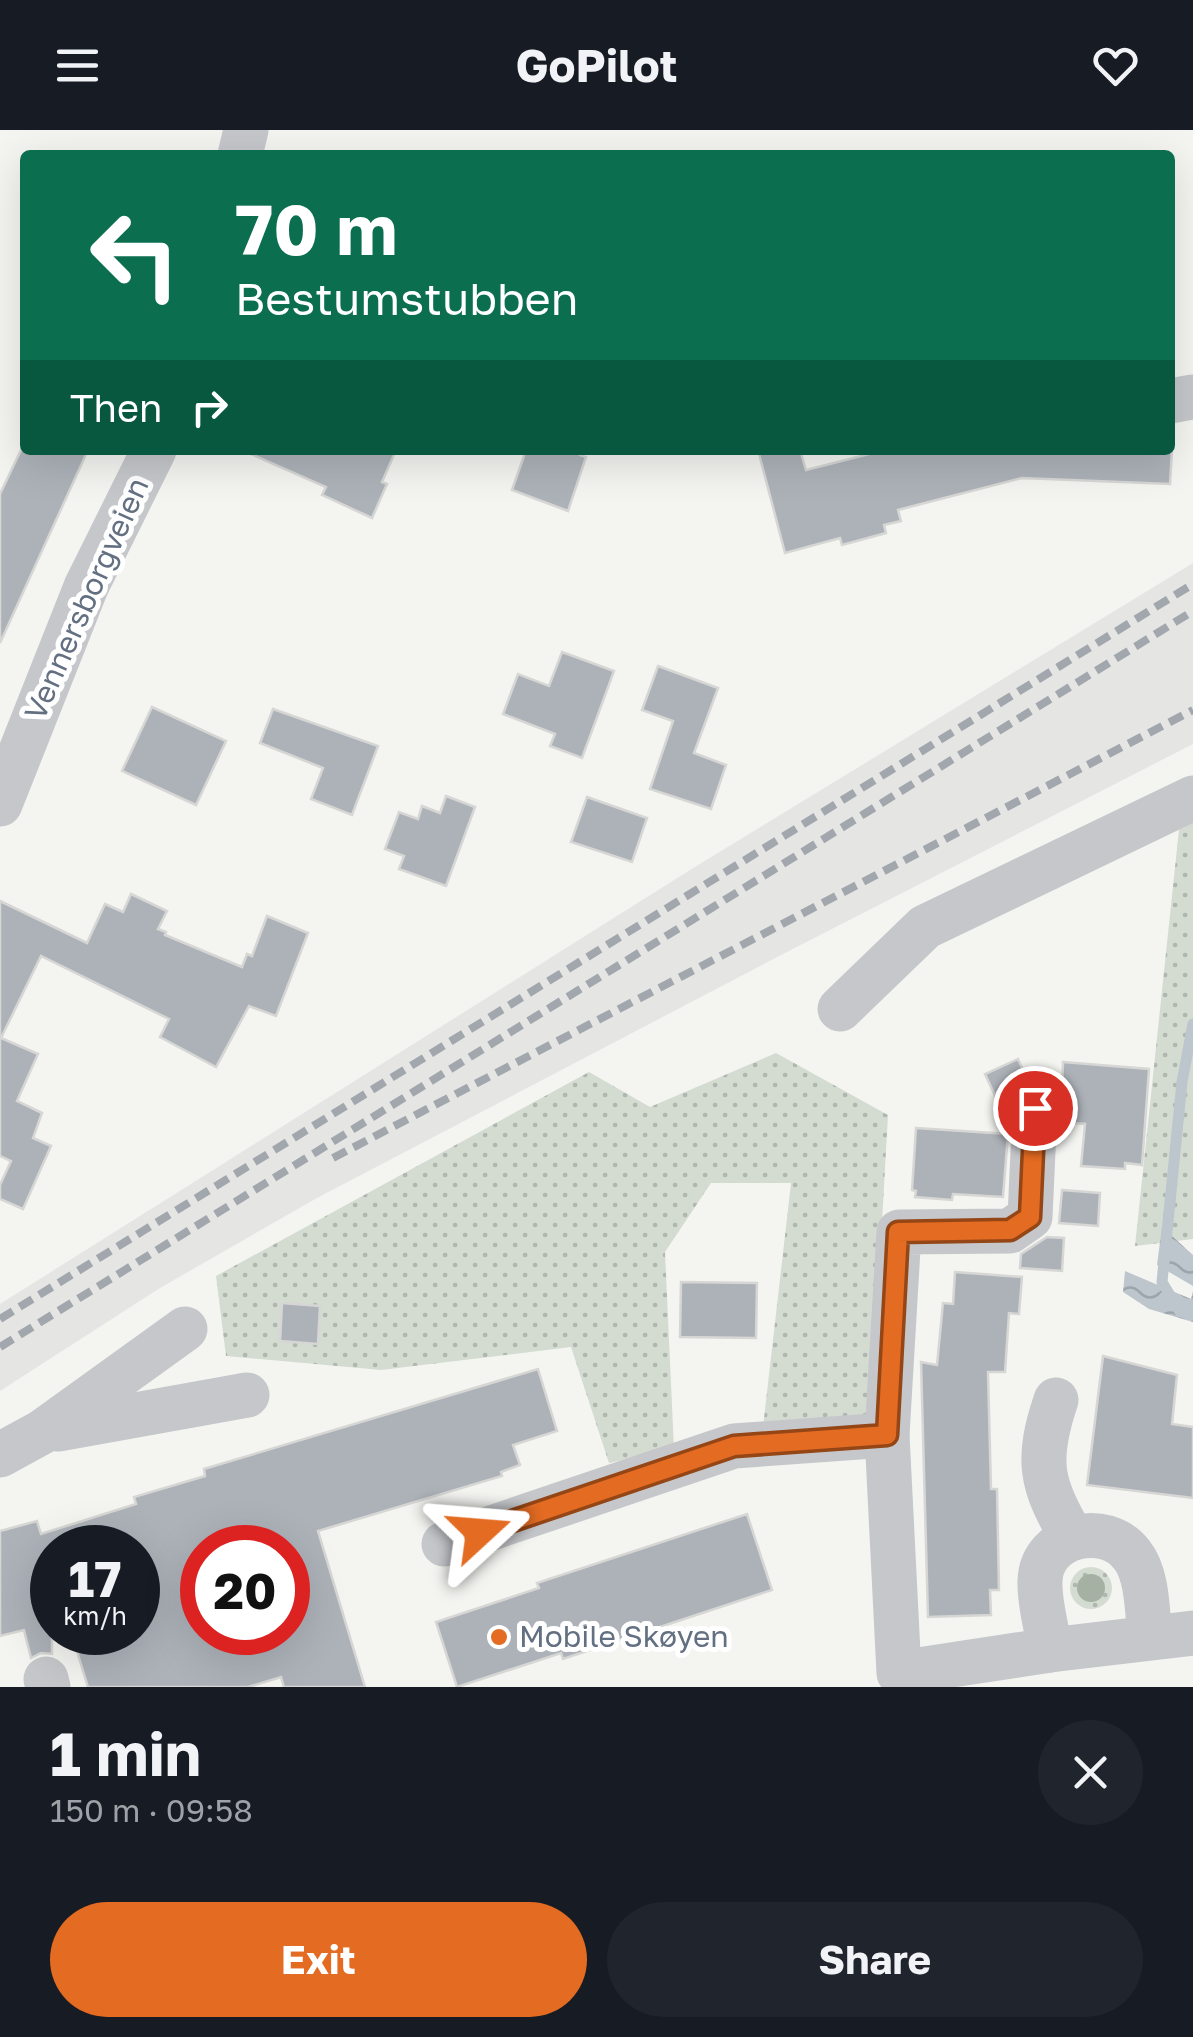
<!DOCTYPE html>
<meta charset="utf-8">
<style>
body{margin:0;font-family:"Golos Text",sans-serif;background:#20242c;color:#f1f3f6;height:100vh;display:flex;flex-direction:column;font-size:38px;white-space:nowrap}
*{box-sizing:border-box;margin:0}
p{font-size:32px;color:#9ea1a6}
.icon{flex:none;width:55px;height:55px;fill:none;stroke:currentColor;stroke-width:2;stroke-linecap:round;stroke-linejoin:round}
.map{position:relative;height:1557px;overflow:hidden}
.panel{display:flex;flex-direction:column;background:#171b24;flex:1}
.panel>*{flex:none}
.banner{position:absolute;left:20px;top:20px;width:1155px;height:305px;border-radius:10px;box-shadow:0 10px 40px #0002;background:#0b6e4f;color:#fff;overflow:hidden}
.speed{position:absolute;left:30px;top:1395px;display:flex;gap:20px;font-size:50px;font-weight:700;text-align:center}
.speed>*{display:grid;place-content:center;width:130px;height:130px;border-radius:50%;background:#171b24;box-shadow:0 10px 40px #0002;line-height:1}
.speed small{font-size:25px;font-weight:400}
.speed .limit{border:15px solid #d22;background:#fff;color:#111}
.pin{position:absolute;display:grid;place-items:center;width:85px;height:85px;color:#fff;margin:-42px;border:5px solid #fff;border-radius:50%;box-shadow:0 2px 10px #0007}
.me{position:absolute;width:110px;margin:-55px;rotate:71deg;stroke-linejoin:round;filter:drop-shadow(0 0 8px #0008)}
.turn{display:flex;align-items:center;gap:35px;height:210px;padding:0 50px;font-size:45px}
.turn .icon{width:130px;height:130px;stroke-width:2.5}
.turn b{display:block;font-size:70px;line-height:85px}
.then{display:flex;align-items:center;height:95px;padding:0 50px;background:#0003;gap:20px;font-size:38px}
.round{display:grid;place-items:center;flex:none;width:105px;height:105px;border-radius:52px;background:#20242c}
.head{display:flex;align-items:center;justify-content:space-between;height:170px;padding:0 50px}
h1{font-size:60px;font-weight:700;line-height:75px}
.action{display:flex;gap:20px;margin-top:auto;padding:20px 50px}
.action a{flex:1;height:115px;border-radius:60px;background:#e46b22;color:#fff;font-size:40px;font-weight:700;line-height:115px;text-align:center}
.action a+a{background:#20242c;color:#f1f3f6}
header{display:flex;justify-content:space-between;align-items:center;height:130px;padding:0 50px;background:#171b24;font-size:45px;font-weight:700}
.map>svg:first-child{display:block}
.built{fill:#e5e6e4}
.grass{fill:url(#grass-dots)}
.water{fill:url(#water-waves)}
.lines{fill:none;stroke-linecap:round;stroke-linejoin:round}
.stream{stroke:#bdc6cd;stroke-width:11}
.building{fill:#adb2b9;stroke:#d6d6d4;stroke-width:2.5;fill-rule:evenodd}
.minor{stroke:#c5c7cb;stroke-width:45}
.rail{stroke:#a2a7ae;stroke-width:8;stroke-dasharray:15 8;stroke-linecap:butt}
.tree{fill:#a5b1a2}
.route-casing{stroke:#944616;stroke-width:25}
.route{stroke:#e46b22;stroke-width:18}
.poi-dot{fill:#e46b22;stroke:#fff;stroke-width:4}
.labels{text-anchor:middle;stroke-width:10;stroke-linejoin:round;paint-order:stroke}
.street-label{font-size:30px;fill:#637082;stroke:#fff}
.poi-label{font-size:30px;fill:#637082;stroke:#fff;text-anchor:start}
</style>
<header><svg class="icon" aria-label="menu" viewBox="0 0 24 24"><path d="M4 6h16M4 12h16M4 18h16"/></svg>GoPilot<svg class="icon" aria-label="heart" viewBox="0 0 24 24"><path d="M12 20l-8-8c-3-5 5-10 8-4 3-6 11-1 8 4z"/></svg></header>
<div class="map">
<svg width="1193" height="1557" viewBox="0 0 1193 1557">
<defs>
<pattern id="grass-dots" width="8" height="8" patternUnits="userSpaceOnUse" patternTransform="scale(2.5)"><rect width="8" height="8" fill="#d4dcd2"/><path d="M2 2h.1M6 6h.1" fill="none" stroke="#b0b7b0" stroke-width="1.8" stroke-linecap="round"/></pattern>
<pattern id="water-waves" width="16" height="10" patternUnits="userSpaceOnUse" patternTransform="scale(2.5)"><rect width="16" height="10" fill="#bdc6cd"/><path d="M0 5q4-4 8 0t8 0" fill="none" stroke="#9da5ac"/></pattern>
</defs>
<rect width="100%" height="100%" fill="#f4f5f1"/>
<path class="built" d="M1193 433V614L783 824 317 1068 160 1158 0 1261V1174L690 740Z"/>
<g class="grass">
<path d="M1193 684V1109L1135 1116 1180 690Z"/>
<path d="M776 923 888 985 871 1288 763 1297 791 1053H711L665 1122 674 1319 609 1333 571 1217 381 1240 226 1226 216 1146 589 942 650 977Z"/>
<circle cx="1091" cy="1458" r="21"/>
</g>
<g class="water">
<path d="M1162 1097 1193 1125V1156L1157 1135Z"/>
<path d="M1125 1141 1191 1169 1193 1161V1192L1149 1179 1123 1162Z"/>
</g>
<g class="lines">
<path class="stream" d="M1193 894 1182 952 1162 1152 1180 1182 1193 1185"/>
</g>
<g class="building">
<path d="M21 320H88L0 513V364Z"/>
<path d="M242 320H396L382 352 387 354 372 388 322 365 326 357Z"/>
<path d="M526 320H582L580 325 586 327 568 381 512 360Z"/>
<path d="M758 320H800L806 340 885 320H1172L1170 354 1022 348 898 380 901 391 884 395 886 403 842 415 840 408 785 423Z"/>
<path d="M562 522 614 541 582 628 550 616 555 604 503 584 518 544 549 556Z"/>
<path d="M658 536 718 558 694 623 726 635 711 679 650 659 673 591 642 580Z"/>
<path d="M152 577 226 611 196 675 122 641Z"/>
<path d="M273 579 378 616 352 685 311 669 323 638 260 613Z"/>
<path d="M446 666 475 677 446 756 399 739 404 726 385 719 399 682 418 689 422 676 440 683Z"/>
<path d="M587 667 647 688 632 732 571 712Z"/>
<path d="M131 764 167 781 158 799 166 802 165 805 242 837 247 824 252 826 267 786 308 803 276 886 249 876 216 937 160 907 169 889 41 826 1 908 38 924 17 971 42 983 33 1008 51 1016 23 1079 0 1069V1055L11 1031 0 1026V771L87 813 105 774 123 782Z"/>
<path d="M1018 929 1029 953 1014 963 1008 987H1005L985 944Z"/>
<path d="M1063 932 1149 939 1142 1035 1125 1033V1039L1081 1036 1085 994 1061 992Z"/>
<path d="M916 998 1008 1004 1003 1067 953 1064 952 1070 915 1067 916 1061 912 1060Z"/>
<path d="M1062 1060 1100 1063 1098 1096 1059 1093Z"/>
<path d="M1047 1107 1064 1108 1062 1141 1020 1138 1021 1124Z"/>
<path d="M955 1142 1022 1147 1019 1184 1009 1183 1005 1242H988L991 1359H997L999 1460H990L991 1485 928 1487 921 1232 937 1235 943 1173 953 1174Z"/>
<path d="M681 1152 757 1153 756 1208 680 1207Z"/>
<path d="M282 1173 320 1176 318 1214 280 1211Z"/>
<path d="M1103 1226 1177 1245 1172 1294 1193 1297V1368L1087 1355Z"/>
<path d="M538 1239 557 1301 513 1315 520 1335 501 1342 502 1346 318 1401 365 1557H284L281 1547 248 1557H88L71 1502H138V1418H52V1524L41 1523 31 1528 24 1500 0 1506V1401L37 1391 41 1404 136 1374 134 1367 205 1346 204 1339ZM202 1418H288V1502H202Z"/>
<path d="M747 1384 772 1460 563 1529 561 1523 457 1557 436 1492 539 1458 537 1453Z"/>
</g>
<g class="lines">
<g class="minor">
<path d="M240 25 246 0"/>
<path d="M1170 271 1193 267"/>
<path d="M0 674 86 457 154 320"/>
<path d="M840 879 925 797 1193 668"/>
<path d="M1035 978 1030 1087 1010 1101 899 1102 887 1305 899 1543 1050 1520 1193 1503"/>
<path d="M1056 1270C1036 1329 1040 1355 1073 1408"/>
<path d="M58 1299 247 1265"/>
<path d="M0 1325 42 1302 185 1199"/>
<path d="M444 1414 734 1316 887 1305"/>
<path d="M1050 1520C1047 1498 1039 1473 1040 1451 1041 1404 1106 1390 1132 1425 1148 1445 1147 1482 1150 1507"/>
<path d="M46 1549 48 1557"/>
</g>
<g class="rail">
<path d="M333 1028 1193 580"/>
<path d="M0 1189 1193 454"/>
<path d="M0 1217 1193 481"/>
</g>
</g>
<circle class="tree" cx="1091" cy="1458" r="14"/>
<g class="lines">
<g class="route-casing">
<path id="route" d="M480 1402 734 1316 887 1305 898 1102 1010 1100 1030 1087 1035 978"/>
</g>
<use href="#route" class="route"/>
</g>
<circle class="poi-dot" cx="499" cy="1507" r="10"/>
<g class="labels">
<g class="street-label">
<text transform="translate(87 469) rotate(-66)" y="10">Vennersborgveien</text>
</g>
<g class="poi-label">
<text x="519" y="1517">Mobile Skøyen</text>
</g>
</g>
</svg>
<div class="speed"><div>17<small>km/h</small></div><div class="limit">20</div></div>
<div class="pin" style="left:1035px;top:978px;background:#d93025"><svg class="icon" aria-label="arrive" viewBox="0 0 24 24"><path d="M6 21V4h12l-3 4 3 4H6"/></svg></div>
<svg class="me" style="left:480px;top:1402px" viewBox="-20 -20 40 40"><path d="M0-17L14 15 0 8-14 15z" fill="#e46b22" stroke="#fff" stroke-width="4"/></svg>
<div class="banner">
<div class="turn"><svg class="icon" aria-label="left" viewBox="0 0 24 24"><path d="M17 20v-9H6M10 6l-5 5 5 5"/></svg><div><b>70 m</b>Bestumstubben</div></div>
<div class="then">Then<svg class="icon" aria-label="right" viewBox="0 0 24 24"><path d="M7 20v-9h11M14 6l5 5-5 5"/></svg></div>
</div>
</div>
<section class="panel">
<div class="head"><div><h1>1 min</h1><p>150 m · 09:58</p></div><a class="round"><svg class="icon" aria-label="close" viewBox="0 0 24 24"><path d="M6 6l12 12M18 6L6 18"/></svg></a></div>
<div class="action"><a>Exit</a><a>Share</a></div>
</section>
